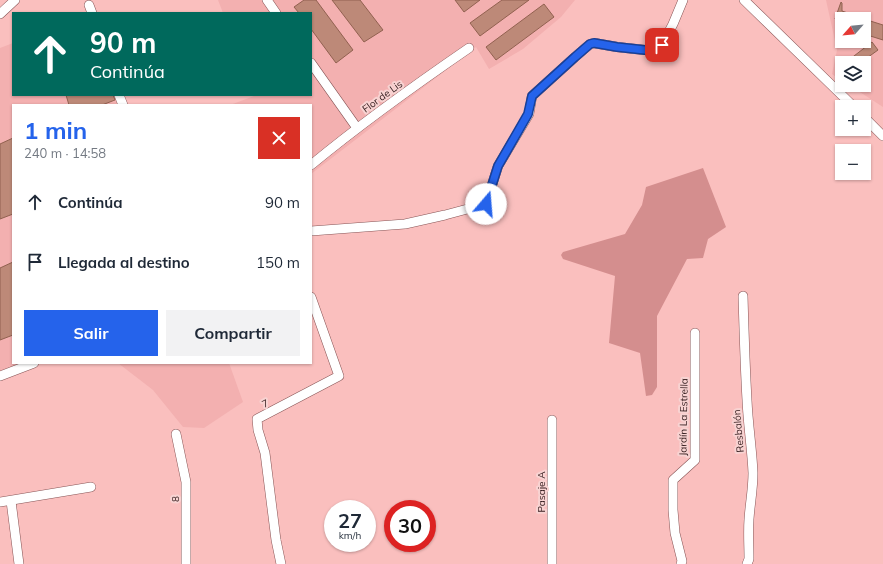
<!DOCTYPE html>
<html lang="es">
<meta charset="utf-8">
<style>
body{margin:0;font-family:Mulish,sans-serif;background:#f2f2f3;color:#1f2937;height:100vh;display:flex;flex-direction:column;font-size:15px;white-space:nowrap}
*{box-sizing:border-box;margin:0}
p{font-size:13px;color:#747a83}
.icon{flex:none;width:22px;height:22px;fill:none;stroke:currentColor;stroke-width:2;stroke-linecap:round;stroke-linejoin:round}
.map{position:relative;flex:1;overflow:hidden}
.panel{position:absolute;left:12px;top:104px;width:300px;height:260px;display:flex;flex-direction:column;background:#fff;border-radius:0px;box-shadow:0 1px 3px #0004}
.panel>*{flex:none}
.banner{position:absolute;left:12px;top:12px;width:300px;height:84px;border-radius:0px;box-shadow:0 1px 3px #0004;background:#00695c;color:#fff;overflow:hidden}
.needle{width:26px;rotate:243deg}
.controls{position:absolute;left:835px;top:12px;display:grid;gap:8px}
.controls a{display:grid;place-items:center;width:36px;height:36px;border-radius:0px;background:#fff;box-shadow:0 1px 3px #0004;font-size:20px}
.speed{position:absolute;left:324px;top:500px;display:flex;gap:8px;font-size:20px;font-weight:700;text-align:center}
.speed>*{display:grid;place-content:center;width:52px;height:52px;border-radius:50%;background:#fff;box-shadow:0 1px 3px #0004;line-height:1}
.speed small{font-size:10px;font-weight:400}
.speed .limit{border:6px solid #d22;background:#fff;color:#111}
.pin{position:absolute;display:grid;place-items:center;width:34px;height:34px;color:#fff;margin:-17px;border-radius:8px;box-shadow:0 2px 6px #0006}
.me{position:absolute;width:44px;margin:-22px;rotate:18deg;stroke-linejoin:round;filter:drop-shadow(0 0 3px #0008)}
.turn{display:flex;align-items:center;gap:14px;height:84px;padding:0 12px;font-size:18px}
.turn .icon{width:52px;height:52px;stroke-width:2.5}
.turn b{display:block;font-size:28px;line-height:34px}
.round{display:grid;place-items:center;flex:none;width:42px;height:42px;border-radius:0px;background:#f2f2f3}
.headline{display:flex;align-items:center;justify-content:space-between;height:68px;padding:0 12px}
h1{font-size:24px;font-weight:700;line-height:30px;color:#2563eb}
.primary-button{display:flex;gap:8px;margin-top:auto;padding:8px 12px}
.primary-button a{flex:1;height:46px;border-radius:0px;background:#2563eb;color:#fff;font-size:16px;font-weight:700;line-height:46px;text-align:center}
.primary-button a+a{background:#f2f2f3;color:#1f2937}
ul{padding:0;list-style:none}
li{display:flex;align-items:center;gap:12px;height:60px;padding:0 12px}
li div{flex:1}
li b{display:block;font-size:15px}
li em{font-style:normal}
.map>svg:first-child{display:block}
.built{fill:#f3b0b0;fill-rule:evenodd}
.green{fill:#d48e8e}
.building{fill:#bd8978;stroke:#916150}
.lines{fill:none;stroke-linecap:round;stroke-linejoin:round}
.minor-casing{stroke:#875455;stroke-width:10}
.minor{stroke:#fff;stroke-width:9}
.route-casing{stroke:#184099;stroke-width:10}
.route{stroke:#2563eb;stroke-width:7}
.labels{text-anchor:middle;stroke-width:4;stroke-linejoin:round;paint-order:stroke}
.street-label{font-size:10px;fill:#382122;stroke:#f8d3d2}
</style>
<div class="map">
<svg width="883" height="564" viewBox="0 0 883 564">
<rect width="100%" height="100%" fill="#fabfbe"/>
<g class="built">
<path d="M218 0H575L561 17 523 49 489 69 476 47 311 174V105H230L254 96V95H311V13H223Z"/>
<path d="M826 0H883V107L849 85H864V63H842V81L832 74 837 50ZM842 19H864V41H842Z"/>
<path d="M13 43V95H123L127 105H13V363H22L0 371V48Z"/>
<path d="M118 363H229L243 402 204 428 183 427 153 390Z"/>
</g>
<path class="green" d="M703 168 726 227 708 239 703 258 687 259 657 316V387L652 395 646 396 640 353 609 343 615 276 563 259 561 255 563 252 625 234 642 205 646 187Z"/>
<g class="building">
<path d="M304 0H316L353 50 336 63 311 29V13H299L294 7Z"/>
<path d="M332 0H360L383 30 364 42Z"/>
<path d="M455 0H480L464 12Z"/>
<path d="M502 0H529L480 36 470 23Z"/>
<path d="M841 2 842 3V11L862 18V19H842V21L835 19Z"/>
<path d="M544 4 554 17 496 60 486 47Z"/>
<path d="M864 19 883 25V40L864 34Z"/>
<path d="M872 42 878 50 860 63H845Z"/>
<path d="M66 95H113L115 100 102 105H69Z"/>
<path d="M13 138V214L0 219V144Z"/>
<path d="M13 262V335L0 340V268Z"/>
</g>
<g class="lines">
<g class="minor-casing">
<g id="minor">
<path d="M267 0 276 13"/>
<path d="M744 0 854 107"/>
<path d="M89 5 92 13"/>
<path d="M0 14 15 0"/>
<path d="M311 63 357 128"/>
<path d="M119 95 123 105"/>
<path d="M864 117 883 136"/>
<path d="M311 165C362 123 415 85 469 48"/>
<path d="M311 231 405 224 445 215 486 204 498 166 529 114 532 96 575 57 590 44 594 43 617 47 654 51 658 49 662 45 673 24 683 0"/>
<path d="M743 296C744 331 745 366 747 400 748 425 752 449 753 473 753 489 750 504 749 519 748 532 749 546 749 559L747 564"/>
<path d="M0 376 34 363"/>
<path d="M552 420V564"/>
<path d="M176 434 186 482V564"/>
<path d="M11 501 19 564"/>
<path d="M0 502 91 487"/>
<path d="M281 564 276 540 265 453 258 430 257 419 339 376 311 297"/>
<path d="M681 564 682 561 675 533 673 510V480L695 460V333"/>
</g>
</g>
<use href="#minor" class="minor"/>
</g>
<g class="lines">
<g class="route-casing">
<path id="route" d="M486 204 498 166 528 114 532 96 575 57 590 44 594 43 617 47 654 51 658 49 662 45"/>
</g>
<use href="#route" class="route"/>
</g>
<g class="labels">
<g class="street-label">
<text transform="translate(382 96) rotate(-36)" y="4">Flor de Lis</text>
<text transform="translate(265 403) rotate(-28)" y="4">7</text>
<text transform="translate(683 417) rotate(-89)" y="4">Jardín La Estrella</text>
<text transform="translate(738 431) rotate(-95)" y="4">Resbalón</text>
<text transform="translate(541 492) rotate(-90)" y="4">Pasaje A</text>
<text transform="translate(175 499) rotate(-90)" y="4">8</text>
</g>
</g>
</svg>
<div class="controls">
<a><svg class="needle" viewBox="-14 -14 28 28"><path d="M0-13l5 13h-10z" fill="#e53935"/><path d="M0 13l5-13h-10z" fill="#747a83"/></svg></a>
<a><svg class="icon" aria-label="layers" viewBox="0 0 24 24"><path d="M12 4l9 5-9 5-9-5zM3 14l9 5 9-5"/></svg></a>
<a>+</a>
<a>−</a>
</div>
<div class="speed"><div>27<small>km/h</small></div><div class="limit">30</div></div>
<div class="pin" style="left:662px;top:45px;background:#d93025"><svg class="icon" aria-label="arrive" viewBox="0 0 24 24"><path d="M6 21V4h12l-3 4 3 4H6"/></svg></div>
<svg class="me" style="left:486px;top:204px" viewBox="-20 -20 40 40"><circle r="19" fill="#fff"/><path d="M0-13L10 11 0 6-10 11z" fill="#2563eb"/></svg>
<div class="banner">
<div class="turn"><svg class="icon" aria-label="ahead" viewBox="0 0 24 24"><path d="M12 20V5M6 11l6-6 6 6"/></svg><div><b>90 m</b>Continúa</div></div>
</div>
<section class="panel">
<div class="headline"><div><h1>1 min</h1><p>240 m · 14:58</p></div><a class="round" style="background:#d93025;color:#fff"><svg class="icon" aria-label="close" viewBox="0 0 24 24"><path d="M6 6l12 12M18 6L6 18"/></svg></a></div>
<ul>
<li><svg class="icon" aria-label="ahead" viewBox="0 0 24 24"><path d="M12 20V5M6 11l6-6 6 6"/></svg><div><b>Continúa</b></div><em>90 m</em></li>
<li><svg class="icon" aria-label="arrive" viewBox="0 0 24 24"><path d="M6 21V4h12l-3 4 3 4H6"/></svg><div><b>Llegada al destino</b></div><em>150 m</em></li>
</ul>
<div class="primary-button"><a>Salir</a><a>Compartir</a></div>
</section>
</div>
